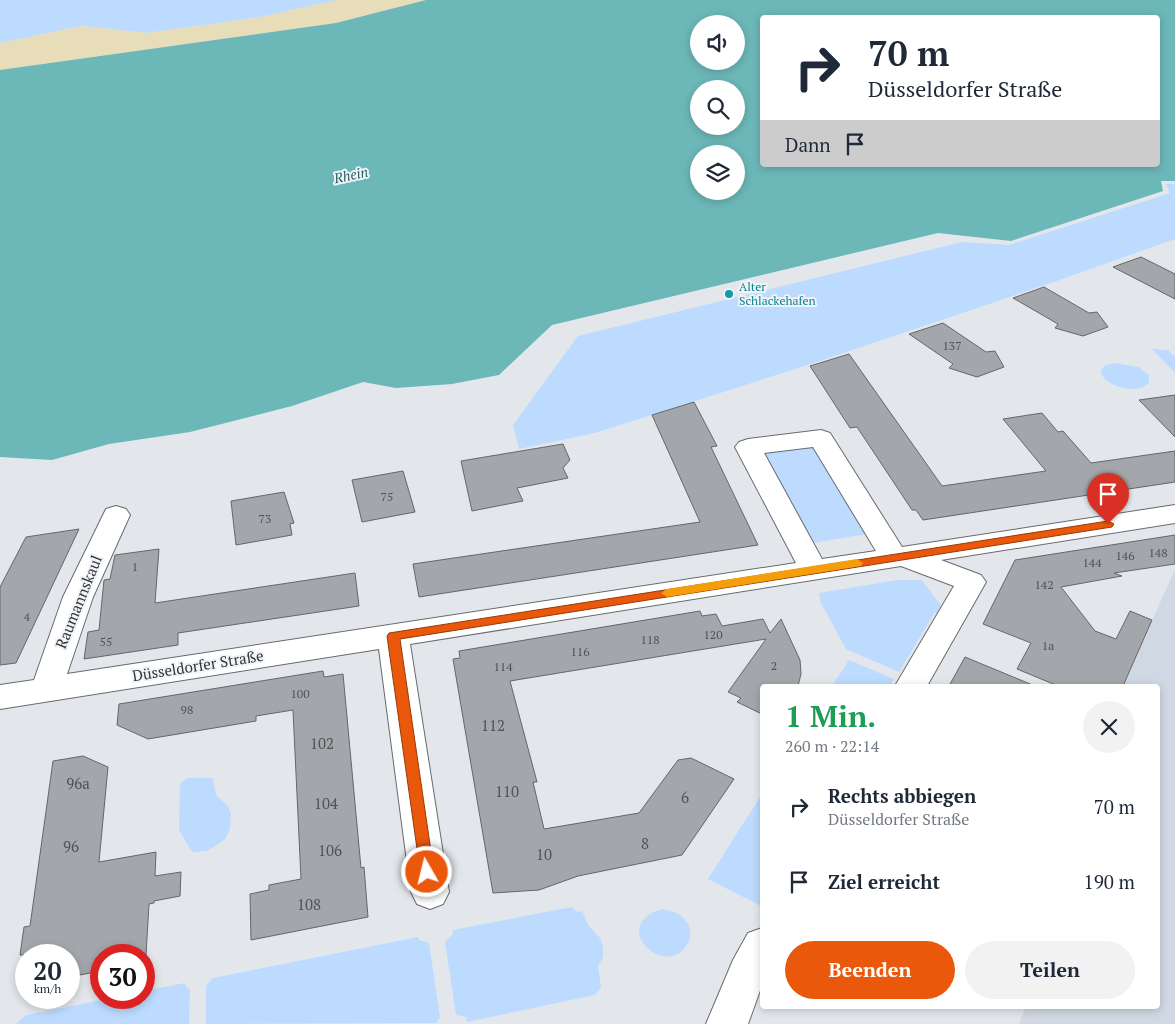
<!DOCTYPE html>
<html lang="de">
<meta charset="utf-8">
<style>
body{margin:0;font-family:"PT Serif",serif;background:#f2f2f3;color:#1f2937;height:100vh;display:flex;flex-direction:column;font-size:19px;white-space:nowrap}
*{box-sizing:border-box;margin:0}
p{font-size:16px;color:#747a83}
.icon{flex:none;width:28px;height:28px;fill:none;stroke:currentColor;stroke-width:2;stroke-linecap:round;stroke-linejoin:round}
.map{position:relative;flex:1;overflow:hidden}
.panel{position:absolute;left:760px;top:684px;width:400px;height:325px;display:flex;flex-direction:column;background:#fff;border-radius:5px;box-shadow:0 2px 8px #0003}
.panel>*{flex:none}
.guide{position:absolute;left:760px;top:15px;width:400px;height:152px;border-radius:5px;box-shadow:0 2px 8px #0003;background:#fff;color:#1f2937;overflow:hidden}
.controls{position:absolute;left:690px;top:15px;display:grid;gap:10px}
.controls a{display:grid;place-items:center;width:55px;height:55px;border-radius:50%;background:#fff;box-shadow:0 2px 8px #0003;font-size:25px}
.speed{position:absolute;left:15px;top:944px;display:flex;gap:10px;font-size:25px;font-weight:700;text-align:center}
.speed>*{display:grid;place-content:center;width:65px;height:65px;border-radius:50%;background:#fff;box-shadow:0 2px 8px #0003;line-height:1}
.speed small{font-size:12px;font-weight:400}
.speed .limit{border:8px solid #d22;background:#fff;color:#111}
.pin{position:absolute;display:grid;place-items:center;width:42px;height:42px;color:#fff;margin:-51px -21px;border-radius:50% 50% 50% 0;rotate:-45deg;box-shadow:0 0 5px #0007}
.pin .icon{rotate:45deg}
.me{position:absolute;width:55px;margin:-28px;rotate:352deg;stroke-linejoin:round;filter:drop-shadow(0 0 4px #0008)}
.turn{display:flex;align-items:center;gap:18px;height:105px;padding:0 25px;font-size:22px}
.turn .icon{width:65px;height:65px;stroke-width:2.5}
.turn b{display:block;font-size:35px;line-height:42px}
.then{display:flex;align-items:center;height:48px;padding:0 25px;background:#0003;gap:10px;font-size:19px}
.round{display:grid;place-items:center;flex:none;width:52px;height:52px;border-radius:26px;background:#f2f2f3}
.headline{display:flex;align-items:center;justify-content:space-between;height:85px;padding:0 25px}
h1{font-size:30px;font-weight:700;line-height:38px;color:#1e9e55}
.primary-button{display:flex;gap:10px;margin-top:auto;padding:10px 25px}
.primary-button a{flex:1;height:58px;border-radius:30px;background:#ea580c;color:#fff;font-size:20px;font-weight:700;line-height:58px;text-align:center}
.primary-button a+a{background:#f2f2f3;color:#1f2937}
ul{padding:0;list-style:none}
li{display:flex;align-items:center;gap:15px;height:75px;padding:0 25px}
li div{flex:1}
li b{display:block;font-size:19px}
li em{font-style:normal}
.map>svg:first-child{display:block}
.built{fill:#d0d9e3}
.green{fill:#bcdbfe}
.sand{fill:#e7ddb8}
.water{fill:#6cb7b8;fill-rule:evenodd}
.building{fill:#a3a7ab;stroke:#63676b}
.lines{fill:none;stroke-linecap:round;stroke-linejoin:round}
.minor-casing{stroke:#676b6f;stroke-width:2}
.minor{fill:#fff;fill-rule:evenodd}
.route{fill:#ea580c;stroke:#983908}
.slow{fill:#f59e0b}
.culture-dot{fill:#0f9aa8;stroke:#f0f4f9;stroke-width:2}
.labels{text-anchor:middle;stroke-width:4;stroke-linejoin:round;paint-order:stroke}
.far-culture-label{font-size:12px;fill:#0d838f;stroke:#f0f4f9;text-anchor:start}
.number-label{font-size:12px;fill:#505254}
.far-water-label{font-size:14px;font-style:italic;fill:#236163;stroke:#f0f4f9}
.street-label{font-size:15px;fill:#343537;stroke:#f0f4f9}
.near-number-label{font-size:15px;fill:#505254}
</style>
<div class="map">
<svg width="1175" height="1024" viewBox="0 0 1175 1024">
<rect width="100%" height="100%" fill="#e3e7ec"/>
<path class="built" d="M1175 569V1024H1019L1026 1006H1158V686H1123Z"/>
<g class="green">
<path d="M0 0H337L261 17 147 33 82 26 0 43Z"/>
<path d="M1166 184H1175V239L1051 283 814 363 595 433 519 449 513 425 578 336 962 242 1009 245 1170 193Z"/>
<path d="M1152 349 1168 350 1175 357V373Z"/>
<path d="M1115 363 1138 367 1149 375V383C1136 395 1110 388 1101 374 1101 365 1108 364 1115 363Z"/>
<path d="M818 443 873 533 812 543 762 451Z"/>
<path d="M898 580H922L945 611 942 615 935 612 899 672 846 649 821 603 819 593Z"/>
<path d="M849 660 894 679 890 686H832Z"/>
<path d="M187 778H213L216 795 228 806 231 814 230 829 225 839 214 847 207 851 192 852 179 830 180 784Z"/>
<path d="M762 794V903L761 906 708 879Z"/>
<path d="M572 907 577 912 582 911 589 926 600 938 603 947V957L598 967 601 987 595 995 467 1022 466 1017 456 1015 445 942 453 934V930Z"/>
<path d="M662 909C673 911 682 914 688 924 691 930 691 937 688 943 667 982 606 926 662 909Z"/>
<path d="M418 937 419 940 429 943 440 1017 436 1023 206 1024V986L213 978Z"/>
<path d="M185 983 186 987 190 990 189 1024H16L26 1015 113 998H144V991Z"/>
</g>
<path class="sand" d="M337 0H426L336 23 0 70V43L82 26 147 33 261 17Z"/>
<path class="water" d="M426 0H1175V181H1161L1163 191 1011 241 938 233 552 325 499 375 452 384 396 388 363 382 292 406 190 432 109 444 52 460 0 457V70L336 23ZM762 18H1158V165H762ZM699 24H736V61H699ZM699 89H736V126H699ZM699 154H736V191H699Z"/>
<g class="building">
<path d="M1141 257 1175 274V299L1113 267Z"/>
<path d="M1044 287 1089 313 1097 312 1108 327 1083 336 1055 328 1058 324 1013 298Z"/>
<path d="M943 323 986 352 995 351 1004 367 977 377 949 368 953 364 909 334Z"/>
<path d="M849 354 942 486 1046 471 1003 419 1042 413 1058 432 1063 431 1091 463 1175 451V482L923 520 916 510H912L857 427 850 428 810 366Z"/>
<path d="M1175 395V437L1139 400Z"/>
<path d="M694 402 717 446 711 447 758 545 419 597 413 564 700 522 652 415Z"/>
<path d="M563 444 570 460 563 468 568 478 517 488 523 501 472 511 461 461Z"/>
<path d="M403 471 415 512 362 522 352 480Z"/>
<path d="M284 492 294 523 290 524 292 535 236 545 231 501Z"/>
<path d="M79 529 16 663 0 665V587L26 537Z"/>
<path d="M1175 535V564L1114 573 1122 576 1061 587 1095 631 1116 639 1130 611 1152 620 1123 686H1058L1017 669 1031 643 983 624 1015 560Z"/>
<path d="M159 549 155 603 355 573 359 606 178 633V645L84 659 88 632 99 630 104 580 110 579 115 555Z"/>
<path d="M700 611 702 616 716 614 722 626 763 619 770 633 781 619 800 660 801 674 798 686H762V714L737 702 741 698 728 692 766 639 510 681 537 782H533L544 829 639 813 678 760 691 758 734 779 682 855 578 876 539 890 493 893 453 659 460 658 459 651Z"/>
<path d="M965 657 1035 686H949Z"/>
<path d="M323 671 324 677 343 674 361 868 364 867 368 917 251 940 250 894 269 890V885L301 879 293 710 256 716V721L148 739 117 725 119 704Z"/>
<path d="M83 756 108 767 99 862 156 852 155 876 181 872 180 896 154 901V903L149 904 146 955H101V971L69 977V955H20L24 927 30 926 53 761Z"/>
</g>
<g class="lines">
<g class="minor-casing">
<g id="minor">
<path d="M821 430 830 433 902 547 1175 505V523L941 560 981 575 986 582 927 686H895L954 586 901 566 410 644 449 892 443 904 430 909 417 904 411 892 379 649 0 709V685L34 680 63 597 106 509 116 506 126 509 130 515 93 597 67 674 796 563 735 447 739 442 748 439ZM813 447 876 551 822 559 764 453Z"/>
<path d="M762 928V985L748 1024H706L733 960 748 933Z"/>
</g>
</g>
<use href="#minor" class="minor"/>
</g>
<path class="route" d="M1108 521 1114 524 1112 527 400 639 434 872 432 877 427 879 421 877 387 636 389 633Z"/>
<path class="slow" d="M857 559 863 563 861 566 667 597 661 593 667 589Z"/>
<circle class="culture-dot" cx="729" cy="294" r="5"/>
<g class="labels">
<g class="far-culture-label">
<text x="739" y="291">Alter<tspan x="739" dy="14">Schlackehafen</tspan></text>
</g>
<g class="number-label">
<text x="952" y="350">137</text>
<text x="387" y="501">75</text>
<text x="265" y="523">73</text>
<text x="1158" y="557">148</text>
<text x="1125" y="560">146</text>
<text x="1092" y="567">144</text>
<text x="135" y="571">1</text>
<text x="1044" y="589">142</text>
<text x="27" y="621">4</text>
<text x="713" y="639">120</text>
<text x="650" y="644">118</text>
<text x="106" y="646">55</text>
<text x="1048" y="650">1a</text>
<text x="580" y="656">116</text>
<text x="774" y="670">2</text>
<text x="503" y="671">114</text>
<text x="300" y="698">100</text>
<text x="187" y="714">98</text>
</g>
<g class="far-water-label">
<text transform="translate(351 175) rotate(-12)" y="5">Rhein</text>
</g>
<g class="street-label">
<text transform="translate(79 602) rotate(-68)" y="5">Raumannskaul</text>
<text transform="translate(198 666) rotate(-9)" y="5">Düsseldorfer Straße</text>
</g>
<g class="near-number-label">
<text x="493" y="731">112</text>
<text x="322" y="749">102</text>
<text x="78" y="789">96a</text>
<text x="507" y="797">110</text>
<text x="685" y="803">6</text>
<text x="326" y="809">104</text>
<text x="645" y="849">8</text>
<text x="71" y="852">96</text>
<text x="330" y="856">106</text>
<text x="544" y="860">10</text>
<text x="309" y="910">108</text>
</g>
</g>
</svg>
<div class="controls">
<a><svg class="icon" aria-label="sound" viewBox="0 0 24 24"><path d="M4 9h4l5-4v14l-5-4H4zM17 9q2 3 0 6"/></svg></a>
<a><svg class="icon" aria-label="search" viewBox="0 0 24 24"><circle cx="10" cy="10" r="6"/><path d="M15 15l6 6"/></svg></a>
<a><svg class="icon" aria-label="layers" viewBox="0 0 24 24"><path d="M12 4l9 5-9 5-9-5zM3 14l9 5 9-5"/></svg></a>
</div>
<div class="speed"><div>20<small>km/h</small></div><div class="limit">30</div></div>
<div class="pin" style="left:1108px;top:524px;background:#d93025"><svg class="icon" aria-label="arrive" viewBox="0 0 24 24"><path d="M6 21V4h12l-3 4 3 4H6"/></svg></div>
<svg class="me" style="left:427px;top:872px" viewBox="-20 -20 40 40"><circle r="17" fill="#ea580c" stroke="#fff" stroke-width="3"/><path d="M0-11L8 9 0 5-8 9z" fill="#fff"/></svg>
<div class="guide">
<div class="turn"><svg class="icon" aria-label="right" viewBox="0 0 24 24"><path d="M7 20v-9h11M14 6l5 5-5 5"/></svg><div><b>70 m</b>Düsseldorfer Straße</div></div>
<div class="then">Dann<svg class="icon" aria-label="arrive" viewBox="0 0 24 24"><path d="M6 21V4h12l-3 4 3 4H6"/></svg></div>
</div>
<section class="panel">
<div class="headline"><div><h1>1 Min.</h1><p>260 m · 22:14</p></div><a class="round"><svg class="icon" aria-label="close" viewBox="0 0 24 24"><path d="M6 6l12 12M18 6L6 18"/></svg></a></div>
<ul>
<li><svg class="icon" aria-label="right" viewBox="0 0 24 24"><path d="M7 20v-9h11M14 6l5 5-5 5"/></svg><div><b>Rechts abbiegen</b><p>Düsseldorfer Straße</p></div><em>70 m</em></li>
<li><svg class="icon" aria-label="arrive" viewBox="0 0 24 24"><path d="M6 21V4h12l-3 4 3 4H6"/></svg><div><b>Ziel erreicht</b></div><em>190 m</em></li>
</ul>
<div class="primary-button"><a>Beenden</a><a>Teilen</a></div>
</section>
</div>
